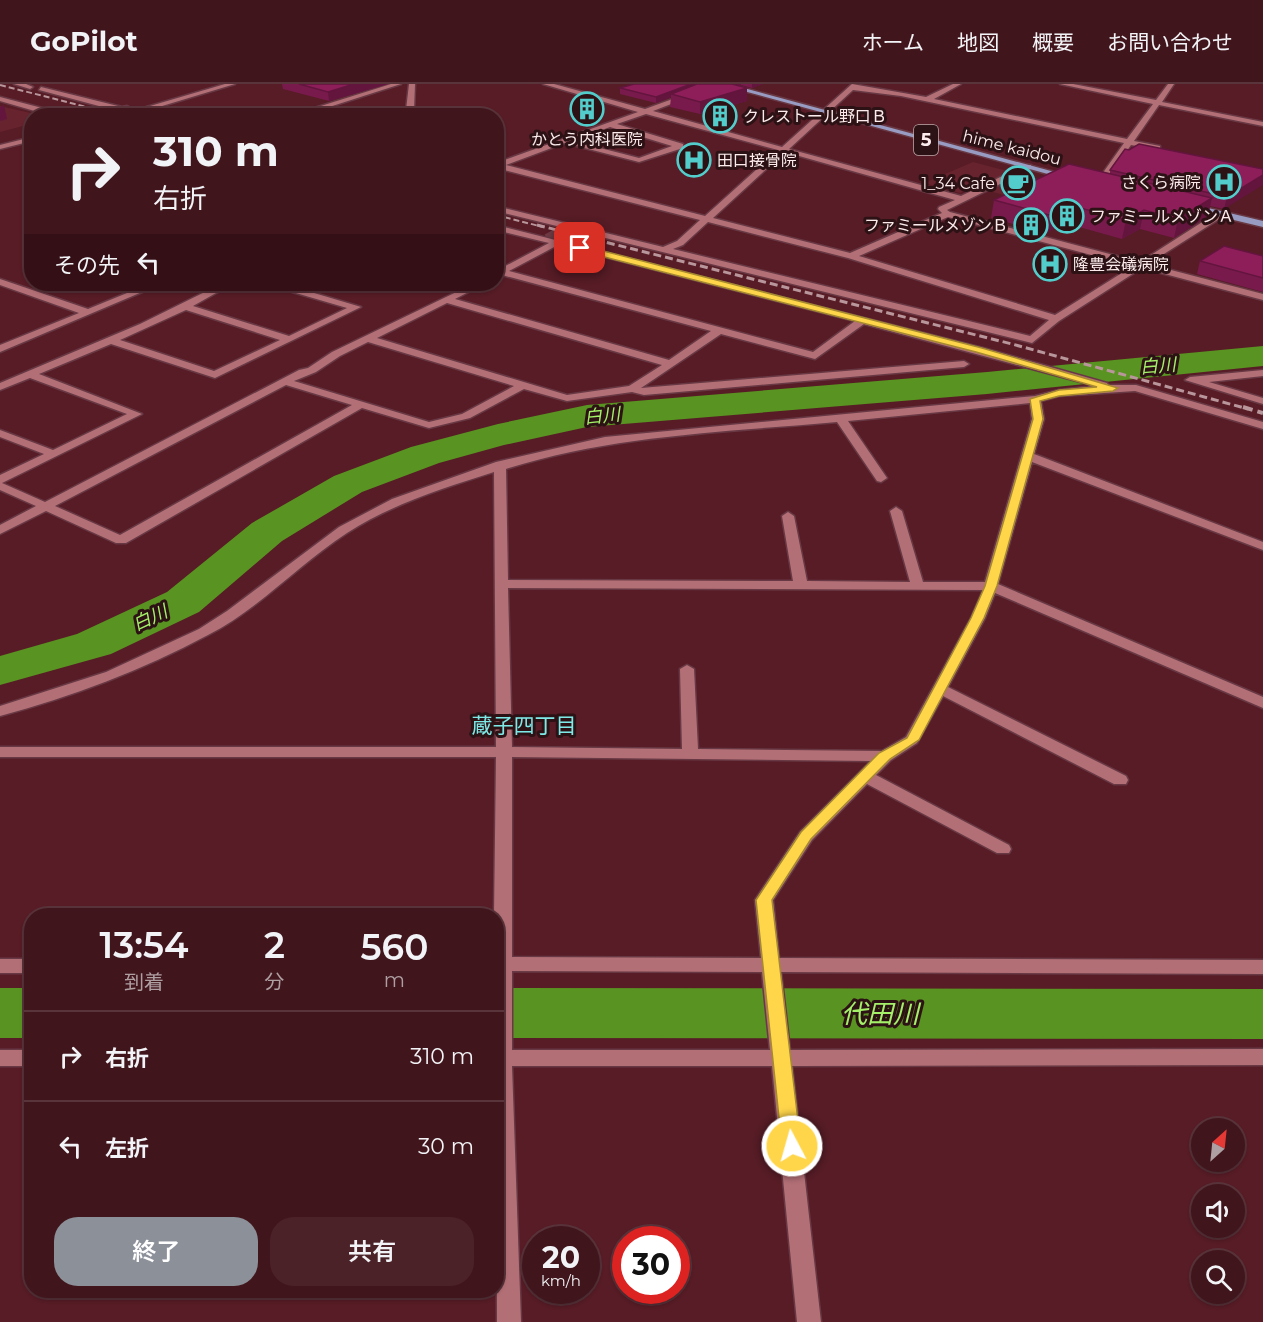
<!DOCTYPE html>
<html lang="ja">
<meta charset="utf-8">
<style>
body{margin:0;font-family:Montserrat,"Noto Sans JP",sans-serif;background:#4c2229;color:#f1f3f6;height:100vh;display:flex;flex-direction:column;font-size:22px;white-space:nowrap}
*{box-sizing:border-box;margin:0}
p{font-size:20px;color:#ae9fa3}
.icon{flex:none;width:33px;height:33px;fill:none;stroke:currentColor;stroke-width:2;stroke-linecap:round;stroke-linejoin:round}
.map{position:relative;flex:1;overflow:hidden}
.panel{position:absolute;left:24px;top:824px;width:480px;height:390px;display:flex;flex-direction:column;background:#41151c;border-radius:24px;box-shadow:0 2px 4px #0004,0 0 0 2px #5a343b}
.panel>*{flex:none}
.hud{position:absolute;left:24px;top:24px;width:480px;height:183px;border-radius:24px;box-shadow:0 2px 4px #0004,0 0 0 2px #5a343b;background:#41151c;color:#f1f3f6;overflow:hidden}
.needle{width:39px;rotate:27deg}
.tools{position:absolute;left:1191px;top:1034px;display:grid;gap:12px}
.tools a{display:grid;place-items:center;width:54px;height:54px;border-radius:50%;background:#41151c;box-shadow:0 2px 4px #0004,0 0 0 2px #5a343b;font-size:30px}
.speed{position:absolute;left:522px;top:1142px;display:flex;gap:12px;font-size:30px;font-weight:700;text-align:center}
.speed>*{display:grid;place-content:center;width:78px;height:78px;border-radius:50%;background:#41151c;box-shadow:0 2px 4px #0004,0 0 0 2px #5a343b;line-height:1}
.speed small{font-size:15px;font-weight:400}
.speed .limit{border:9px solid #d22;background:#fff;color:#111}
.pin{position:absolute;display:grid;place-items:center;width:51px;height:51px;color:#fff;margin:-26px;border-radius:12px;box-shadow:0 3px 9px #0006}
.me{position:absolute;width:66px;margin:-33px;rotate:354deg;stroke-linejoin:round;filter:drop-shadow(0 0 4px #0008)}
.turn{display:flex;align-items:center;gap:21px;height:126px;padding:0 30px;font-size:27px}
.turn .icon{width:78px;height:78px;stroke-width:2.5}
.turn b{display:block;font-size:42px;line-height:51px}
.then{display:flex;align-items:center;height:57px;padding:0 30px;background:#0003;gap:12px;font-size:22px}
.eta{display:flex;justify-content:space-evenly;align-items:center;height:102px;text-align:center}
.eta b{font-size:36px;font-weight:600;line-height:42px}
.action{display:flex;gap:12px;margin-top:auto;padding:12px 30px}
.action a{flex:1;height:69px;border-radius:24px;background:#8c9099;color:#fff;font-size:24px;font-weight:600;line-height:69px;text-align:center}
.action a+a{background:#4c2229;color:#f1f3f6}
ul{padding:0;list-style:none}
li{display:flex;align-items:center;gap:18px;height:90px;padding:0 30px;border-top:2px solid #5a343b}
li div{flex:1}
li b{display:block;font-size:22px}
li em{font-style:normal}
header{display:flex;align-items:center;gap:36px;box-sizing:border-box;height:84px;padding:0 30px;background:#41151c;border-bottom:2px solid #5a343b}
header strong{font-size:28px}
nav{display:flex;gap:33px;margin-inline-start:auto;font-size:21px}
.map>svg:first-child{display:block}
.built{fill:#67232e}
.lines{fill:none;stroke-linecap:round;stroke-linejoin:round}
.river{fill:#599321;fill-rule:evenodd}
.minor-tunnel{stroke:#703b44;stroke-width:10;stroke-dasharray:10 5;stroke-linecap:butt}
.minor-casing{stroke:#683944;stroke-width:3}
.major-casing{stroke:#683944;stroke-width:3}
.minor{fill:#b36f76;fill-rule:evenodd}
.major{fill:#999cc2;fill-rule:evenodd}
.rail-far2{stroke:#b8969b;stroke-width:2;stroke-dasharray:6 3;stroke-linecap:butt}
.rail-far1{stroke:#b8969b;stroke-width:3;stroke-dasharray:8 4;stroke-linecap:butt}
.rail{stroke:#b8969b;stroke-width:4;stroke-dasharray:10 5;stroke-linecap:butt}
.wall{fill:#791a4d}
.shaded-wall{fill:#63153e}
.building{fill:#8d1e59;stroke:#63153e;stroke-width:1.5}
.route{fill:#ffd54a;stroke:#a68a30;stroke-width:1.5}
.labels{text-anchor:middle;stroke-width:6;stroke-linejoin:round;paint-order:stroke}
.far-poi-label{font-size:16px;fill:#fbebec;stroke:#2c1215;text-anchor:start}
.far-street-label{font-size:16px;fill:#fbebec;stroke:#2c1215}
.shield{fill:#2c1215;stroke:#bdaaac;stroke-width:1.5}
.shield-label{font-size:18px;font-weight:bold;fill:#fbebec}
.far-water-label{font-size:18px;font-style:italic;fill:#a5f069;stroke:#2c1215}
.neighbourhood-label{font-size:21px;fill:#7ee9e7;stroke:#2c1215}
.near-water-label{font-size:26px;font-style:italic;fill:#a5f069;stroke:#2c1215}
</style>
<header>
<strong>GoPilot</strong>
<nav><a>ホーム</a><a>地図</a><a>概要</a><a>お問い合わせ</a></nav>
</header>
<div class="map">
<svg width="1263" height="1238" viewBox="0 0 1263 1238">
<rect width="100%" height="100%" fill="#571c26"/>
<g class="built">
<path d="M0 22 39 31 32 32 31 40 0 48Z"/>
<path d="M973 78 1058 100 1023 116 974 103 960 109 924 99Z"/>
</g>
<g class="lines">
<g class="river">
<path d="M1263 262V282L987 310 587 343 504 361 439 379 362 408 282 457 199 528 111 570 0 601V572L77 550 167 508 252 439 334 392 411 363 498 340 587 321 987 288Z"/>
<rect x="0" y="904" width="32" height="50"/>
<path d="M496 904 1263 905V955L496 954Z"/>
</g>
<path class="minor-tunnel" d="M547 155 571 142"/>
<g class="minor-casing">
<g id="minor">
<path d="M14 0H26L33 3 30 5Z"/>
<path d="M225 0H235L129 32H116Z"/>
<path d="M391 0H401L301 32H289Z"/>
<path d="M409 0H415L414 26 416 32H409L406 26Z"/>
<path d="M543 0H554L645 25 714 0H723L653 27 782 63 852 0 926 13 953 0H961L934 15 1127 55 1153 20 1060 0H1073L1156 16 1168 0H1174L1162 18 1263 38V42L1159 21 1134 57 1160 62V66L1131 61 1102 102H1099L1095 100 1124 59 901 12 853 6 789 65 961 112 1025 81H1031V85L947 126 950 128 1140 178 1218 128H1224V132L1148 180 1263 210V216L1142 184 1059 237 1032 259 496 127V122L663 163 677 157 700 136 496 84V79L638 28ZM646 30 778 66 705 132 506 81 565 59 639 78 683 64V60L617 40ZM610 43 672 62 639 74 573 57ZM785 68 955 116 939 123 938 125 942 129 850 169 713 134ZM948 133 1133 182 1055 231 859 172ZM708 138 848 174 1049 236 1030 252 673 165 683 161Z"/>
<path d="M41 3 122 23 127 22 131 24 109 32H97L114 26 39 6Z"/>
<path d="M0 13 65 30V32H52L0 17Z"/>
<path d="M32 53V57L0 65V61Z"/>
<path d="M496 141 983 264 1107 299 1108 301H1136L1263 338V345L1135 307 1059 312 1041 317 1044 335 1034 370 1263 458V466L1032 378 998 500 1263 613V624L995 509 985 534 948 603 1126 692 1128 696 1126 700H1114L943 612 917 659 891 676 876 691 1009 761 1011 765 1009 769H997L867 700 812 756 773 816 779 874 1263 876V890L781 888 790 966 1263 965V981L792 982 821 1238H797L772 982H512L521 1238H497L496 831H494L496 673H0V663H496L494 388C444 404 392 420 347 449 299 480 259 525 208 551 143 586 71 613 0 632V622L106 588 199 545 227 527 339 443 392 415 496 378 605 353 1035 312 1059 306 1096 302 864 240 815 275 721 250 641 304 964 277 969 280 964 283 644 311 632 308 567 317 524 305 470 334 429 344 362 324 126 459H116L46 427 0 450V441L36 422 0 406V391L44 370 0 353V346L53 366 127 330 30 294 0 306V299L140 240 221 200H232L193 222 289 252 347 224 272 202 271 200H284L361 223 215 294 111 260 39 290 142 330 2 399 45 418 299 286 308 284 332 268 473 200H484L455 215 669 276 711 247 502 191 496 193V187L549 159 496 146ZM558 161 855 237 813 268 509 187ZM447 219 662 281 629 302 567 311 377 254ZM186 226 280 256 214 287 120 256ZM368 258 514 302 462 330 429 338 294 297 316 288 340 272ZM286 301 352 321 120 451 55 422ZM1030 319 1032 335 985 498H923L902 427 896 423 890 427 910 498 807 497 794 432 788 428 782 432 793 497 508 496 506 385C613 351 726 348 837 338L877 397 881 398 887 394 848 337ZM508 504 983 506 971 534 906 653 882 667 698 665 694 585 687 581 680 585 682 665 512 663ZM512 673 871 677 800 748 755 816 761 874 512 873ZM512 887 762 888 770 966H512Z"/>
<path d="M0 195 88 225 149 200H161L0 268V261L79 229 0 201Z"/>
<path d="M1263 286V292L1209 298 1263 314V320L1185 296 1190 293Z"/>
<rect x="0" y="875" width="32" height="14"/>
<rect x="0" y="966" width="32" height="16"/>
</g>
</g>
<g class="major-casing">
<g id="major">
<path d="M718 0H729L1073 93 1066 95Z"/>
<path d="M1191 120 1263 137V143L1188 125V121Z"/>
</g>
</g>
<use href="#minor" class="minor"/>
<use href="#major" class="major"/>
<g class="rail-far2">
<path d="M0 1 122 32"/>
<path d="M496 131 543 143"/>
</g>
<path class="rail-far1" d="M537 141 1012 260 1248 325"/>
<path class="rail" d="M1243 323 1263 329"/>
</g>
<g class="wall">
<path d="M282 0H388L329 17 283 5Z"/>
<path d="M634 0H763L752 4 741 1V2L747 4V17L700 30 670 23 671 13 656 19 620 10V4Z"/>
<path d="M1263 85 1224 125 1210 122 1208 132 1174 154 1140 145 1122 155 1065 139 1046 149 991 134 994 116 1110 89V86Z"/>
<path d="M1263 172V208L1197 190 1200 177Z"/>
</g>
<g class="shaded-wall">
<path d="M354 0H388L329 17 328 8Z"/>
<path d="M691 0H707L671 10V13L656 19V13Z"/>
<path d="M731 0H741L740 6 747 4V17L700 30V18Z"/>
<path d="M752 0H763L752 4Z"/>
<path d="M4 21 7 35 0 37V23Z"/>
<path d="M1263 91V101L1224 125 1227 113Z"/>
<path d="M1212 114 1208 132 1174 154 1178 135Z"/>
<path d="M1069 121 1065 139 1046 149 1049 131Z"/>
<path d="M1144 126 1140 145 1122 155 1126 136Z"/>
</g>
<g class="building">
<path d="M299 0H354L328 8Z"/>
<path d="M634 0H691L656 13 620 4Z"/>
<path d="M697 0H732L747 4 700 18 671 10Z"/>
<path d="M1139 60 1263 85V91L1227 113 1110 86 1125 65 1129 66Z"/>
<path d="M1069 80 1212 114 1178 135 1144 126 1126 136 1069 121 1049 131 994 116Z"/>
<path d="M1224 162 1263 172V194L1200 177Z"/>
</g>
<path class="route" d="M580 161 982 264 1118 304 1113 307 1059 312 1040 317 1043 335 997 502 984 534 919 656 890 675 811 755 772 816 801 1062 798 1067 792 1070 785 1067 782 1062 756 816 801 748 879 669 907 654 971 534 985 502 1033 335 1030 315 1059 306 1097 303 976 268 577 166V162Z"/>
<defs>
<g id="building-ring" transform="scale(1.725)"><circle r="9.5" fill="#2c1215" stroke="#53cdcb" stroke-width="1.5"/><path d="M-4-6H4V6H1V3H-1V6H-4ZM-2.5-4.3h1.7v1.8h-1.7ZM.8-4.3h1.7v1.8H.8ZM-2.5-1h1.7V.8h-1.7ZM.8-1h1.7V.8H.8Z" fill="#53cdcb"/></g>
<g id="hospital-ring" transform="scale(1.725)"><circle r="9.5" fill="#2c1215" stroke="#53cdcb" stroke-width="1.5"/><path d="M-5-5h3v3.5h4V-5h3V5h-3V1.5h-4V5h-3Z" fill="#53cdcb"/></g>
<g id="cafe-ring" transform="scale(1.725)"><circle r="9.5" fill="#2c1215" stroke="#53cdcb" stroke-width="1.5"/><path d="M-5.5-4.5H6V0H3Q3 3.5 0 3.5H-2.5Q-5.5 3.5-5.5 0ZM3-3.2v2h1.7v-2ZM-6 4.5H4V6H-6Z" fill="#53cdcb"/></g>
</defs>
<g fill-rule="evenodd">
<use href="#building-ring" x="587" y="25"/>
<use href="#building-ring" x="720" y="32"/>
<use href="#hospital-ring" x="694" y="76"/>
<use href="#hospital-ring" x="1224" y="98"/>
<use href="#cafe-ring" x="1018" y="99"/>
<use href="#building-ring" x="1067" y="132"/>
<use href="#building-ring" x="1031" y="141"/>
<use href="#hospital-ring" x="1050" y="180"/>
</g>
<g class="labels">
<g class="far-poi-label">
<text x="743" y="38">クレストール野口Ｂ</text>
<text x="587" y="61" text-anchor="middle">かとう内科医院</text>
<text x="717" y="82">田口接骨院</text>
<text x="1201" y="104" text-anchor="end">さくら病院</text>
<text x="995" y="105" text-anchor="end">1_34 Cafe</text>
<text x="1090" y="138">ファミールメゾンＡ</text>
<text x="1008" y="147" text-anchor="end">ファミールメゾンＢ</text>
<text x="1073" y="186">隆豊会礒病院</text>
</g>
<g class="far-street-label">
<text transform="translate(1012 63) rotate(14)" y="6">hime kaidou</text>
</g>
<rect class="shield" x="914" y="41" width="24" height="30" rx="4.5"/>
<g class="shield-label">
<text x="926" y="62">5</text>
</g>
<g class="far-water-label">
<text transform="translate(1158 282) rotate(-5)" y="6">白川</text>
<text transform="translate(602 332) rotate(-6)" y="6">白川</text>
<text transform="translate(150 534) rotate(-25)" y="6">白川</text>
</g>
<g class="neighbourhood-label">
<text x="524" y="649">蔵子四丁目</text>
</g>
<g class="near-water-label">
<text x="880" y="939">代田川</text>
</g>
</g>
</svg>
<div class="tools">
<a><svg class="needle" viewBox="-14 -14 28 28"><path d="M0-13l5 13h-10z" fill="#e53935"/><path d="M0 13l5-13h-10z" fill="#ae9fa3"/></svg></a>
<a><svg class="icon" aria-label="sound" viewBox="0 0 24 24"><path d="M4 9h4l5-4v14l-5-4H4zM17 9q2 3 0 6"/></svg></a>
<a><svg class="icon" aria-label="search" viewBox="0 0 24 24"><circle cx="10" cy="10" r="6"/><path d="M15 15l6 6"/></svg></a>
</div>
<div class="speed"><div>20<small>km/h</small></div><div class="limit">30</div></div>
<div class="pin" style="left:580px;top:164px;background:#d93025"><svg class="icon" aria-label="arrive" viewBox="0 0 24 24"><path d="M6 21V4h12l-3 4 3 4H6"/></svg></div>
<svg class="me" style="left:792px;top:1062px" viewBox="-20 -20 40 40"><circle r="17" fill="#ffd54a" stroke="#fff" stroke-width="3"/><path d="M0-11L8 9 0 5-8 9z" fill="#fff"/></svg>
<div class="hud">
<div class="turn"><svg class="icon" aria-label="right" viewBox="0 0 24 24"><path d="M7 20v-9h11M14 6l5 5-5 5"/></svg><div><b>310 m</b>右折</div></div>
<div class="then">その先<svg class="icon" aria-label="left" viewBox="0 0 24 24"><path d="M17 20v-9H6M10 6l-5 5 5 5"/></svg></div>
</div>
<section class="panel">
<div class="eta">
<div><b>13:54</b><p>到着</p></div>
<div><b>2</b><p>分</p></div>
<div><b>560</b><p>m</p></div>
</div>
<ul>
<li><svg class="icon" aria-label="right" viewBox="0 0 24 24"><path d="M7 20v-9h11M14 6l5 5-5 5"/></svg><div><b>右折</b></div><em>310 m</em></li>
<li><svg class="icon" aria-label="left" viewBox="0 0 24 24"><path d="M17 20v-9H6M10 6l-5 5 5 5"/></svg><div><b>左折</b></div><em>30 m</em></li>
</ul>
<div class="action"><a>終了</a><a>共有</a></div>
</section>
</div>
